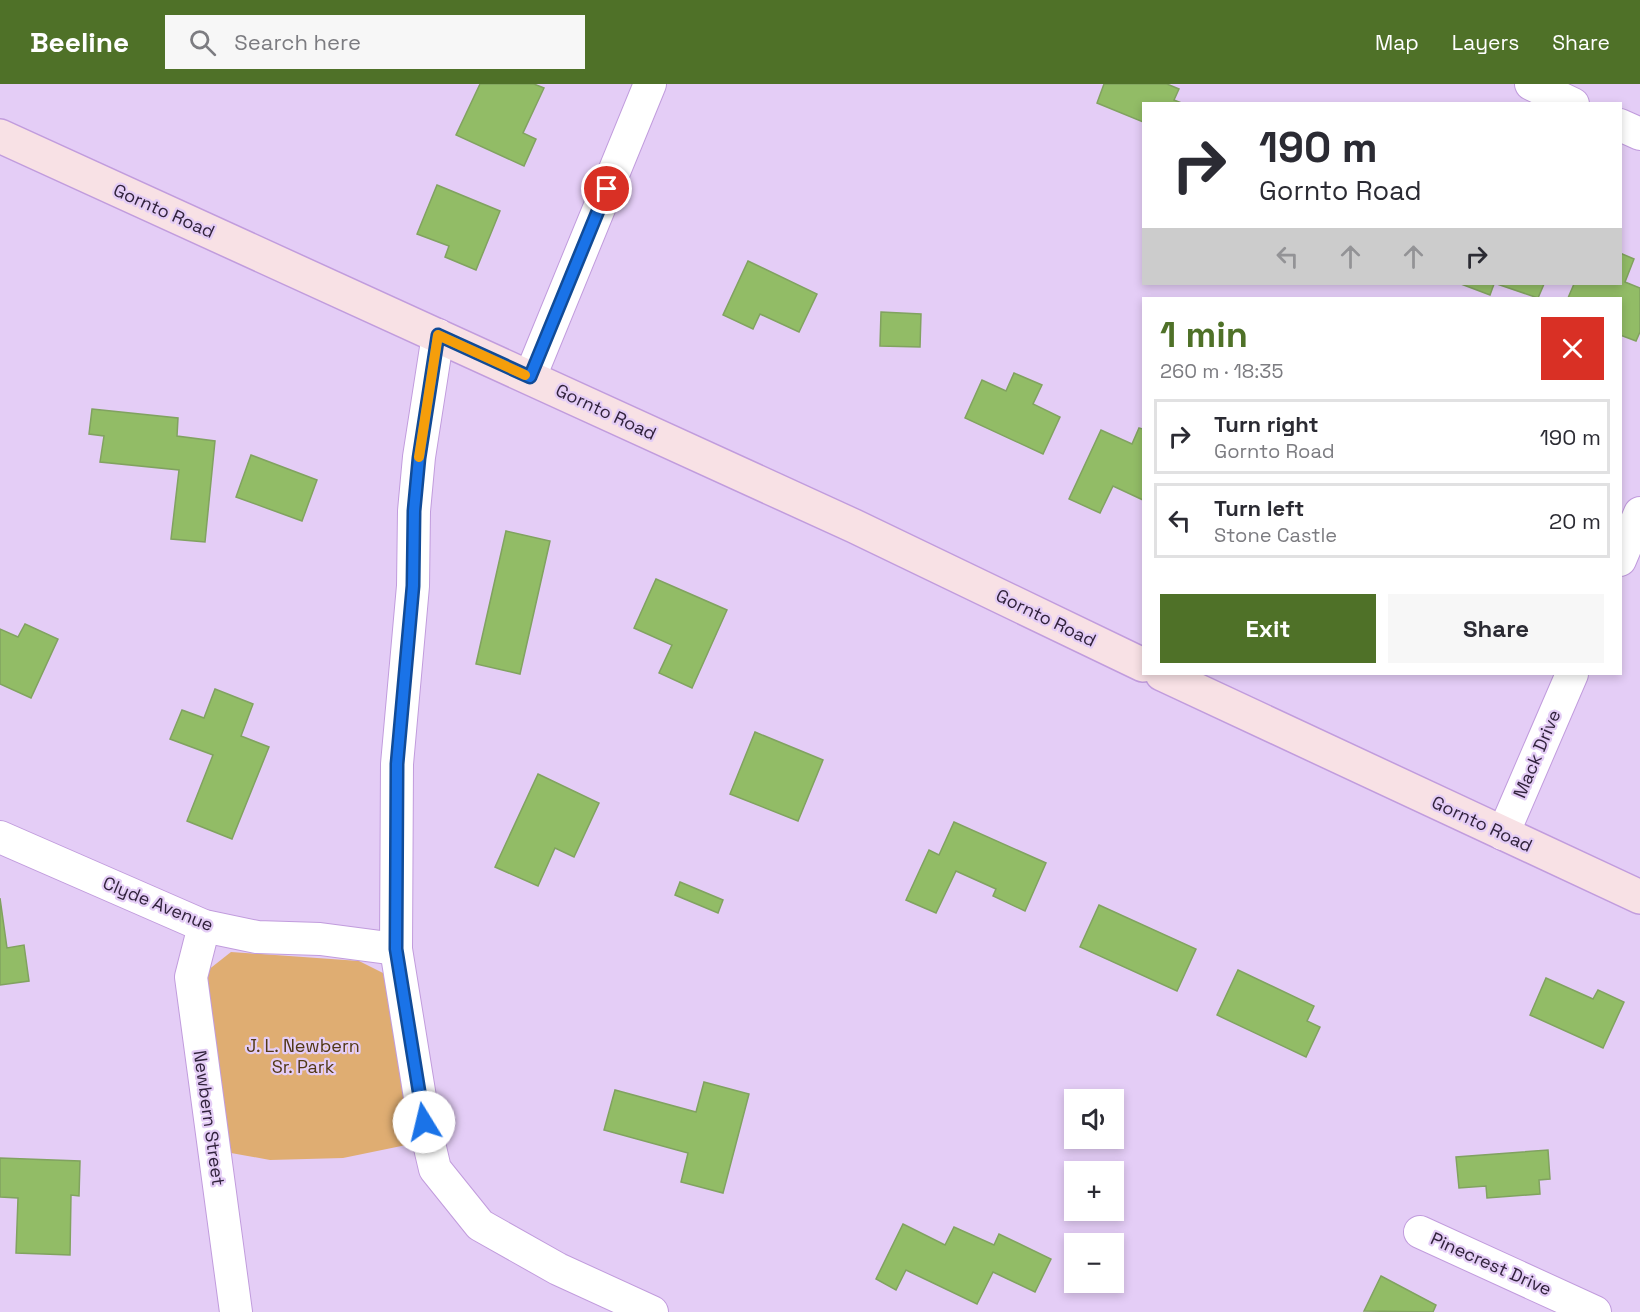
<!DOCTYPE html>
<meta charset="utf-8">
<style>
body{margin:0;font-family:"Space Grotesk",sans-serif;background:#f7f7f7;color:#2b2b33;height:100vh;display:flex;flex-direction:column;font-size:22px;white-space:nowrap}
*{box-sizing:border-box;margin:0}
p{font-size:20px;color:#7c7c81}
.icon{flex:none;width:33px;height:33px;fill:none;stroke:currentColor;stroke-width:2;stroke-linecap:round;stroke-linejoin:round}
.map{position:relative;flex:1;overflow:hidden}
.sheet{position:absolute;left:1142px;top:213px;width:480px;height:378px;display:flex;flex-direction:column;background:#fff;border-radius:0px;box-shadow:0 3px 9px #0003}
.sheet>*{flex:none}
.guide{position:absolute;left:1142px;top:18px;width:480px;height:183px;border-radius:0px;box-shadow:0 3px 9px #0003;background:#fff;color:#2b2b33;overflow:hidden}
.buttons{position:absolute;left:1064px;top:1005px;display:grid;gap:12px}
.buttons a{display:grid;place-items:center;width:60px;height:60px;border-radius:0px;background:#fff;box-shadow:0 3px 9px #0003;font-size:30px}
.pin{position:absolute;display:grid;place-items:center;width:51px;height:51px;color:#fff;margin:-26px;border:3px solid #fff;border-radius:50%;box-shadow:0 2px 6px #0007}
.me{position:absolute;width:66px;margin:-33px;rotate:351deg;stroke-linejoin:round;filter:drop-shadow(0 0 4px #0008)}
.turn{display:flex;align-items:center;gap:21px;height:126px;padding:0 18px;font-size:27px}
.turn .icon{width:78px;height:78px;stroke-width:2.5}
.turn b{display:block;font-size:42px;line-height:51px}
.lanes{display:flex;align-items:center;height:57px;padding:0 18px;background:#0003;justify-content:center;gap:30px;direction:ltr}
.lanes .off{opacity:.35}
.round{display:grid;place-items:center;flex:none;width:63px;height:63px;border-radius:0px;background:#f7f7f7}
.summary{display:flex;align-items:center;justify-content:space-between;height:102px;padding:0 18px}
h1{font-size:36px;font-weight:700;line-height:45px;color:#4f7128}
.action{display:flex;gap:12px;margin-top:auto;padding:12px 18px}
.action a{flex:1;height:69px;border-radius:0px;background:#4f7128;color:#fff;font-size:24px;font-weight:700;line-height:69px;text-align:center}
.action a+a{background:#f7f7f7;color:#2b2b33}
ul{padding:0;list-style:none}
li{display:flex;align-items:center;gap:18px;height:75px;margin:0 12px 9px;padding:0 6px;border:3px solid #e1e1e2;border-radius:0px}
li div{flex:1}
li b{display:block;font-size:22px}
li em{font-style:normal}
header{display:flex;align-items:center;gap:36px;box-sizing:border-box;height:84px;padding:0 30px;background:#4f7128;color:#fff}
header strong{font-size:28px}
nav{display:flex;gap:33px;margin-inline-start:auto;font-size:21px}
.search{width:420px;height:54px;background:#f7f7f7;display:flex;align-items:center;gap:15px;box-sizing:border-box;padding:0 21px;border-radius:0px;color:#7c7c81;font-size:22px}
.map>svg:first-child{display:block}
.green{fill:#dfad72}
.building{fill:#92bc66;stroke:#81a260;stroke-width:1.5}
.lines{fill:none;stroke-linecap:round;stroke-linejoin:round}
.street-casing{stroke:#c19cdd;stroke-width:34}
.secondary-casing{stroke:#c19cdd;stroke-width:36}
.street{stroke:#fff;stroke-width:32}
.secondary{stroke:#f8e1e5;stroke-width:33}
.route-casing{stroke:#114b97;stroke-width:15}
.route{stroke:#1a73e8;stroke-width:10}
.slow{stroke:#f59e0b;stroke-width:10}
.labels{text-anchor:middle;stroke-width:4.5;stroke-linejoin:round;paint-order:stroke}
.street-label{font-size:18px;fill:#31223c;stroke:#e4cdf6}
.park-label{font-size:18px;fill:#523816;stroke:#e4cdf6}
</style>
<header>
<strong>Beeline</strong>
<div class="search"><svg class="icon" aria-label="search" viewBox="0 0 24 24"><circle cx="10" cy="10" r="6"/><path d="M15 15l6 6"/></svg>Search here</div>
<nav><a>Map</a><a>Layers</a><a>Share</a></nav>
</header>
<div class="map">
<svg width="1640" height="1228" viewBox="0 0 1640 1228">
<rect width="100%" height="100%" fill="#e4cdf6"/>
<path class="green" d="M231 868 359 877 383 889 416 1059 343 1074 270 1076 220 1067 198 894Z"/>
<g class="building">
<path d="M480 0H534L544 4 523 49 536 55 524 82 456 51Z"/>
<path d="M1104 0H1167L1179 5 1174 16 1184 20H1143V38L1097 19Z"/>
<path d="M437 101 500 127 476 186 445 173 449 162 417 150Z"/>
<path d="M1620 169 1634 175 1625 198 1640 204V248L1636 257 1620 251V214H1568L1574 200H1620Z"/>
<path d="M748 177 817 210 799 248 760 230 753 245 723 231Z"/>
<path d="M1461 200H1494L1490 211Z"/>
<path d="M1497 200H1544L1538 214Z"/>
<path d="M881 228 921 230 920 263 880 262Z"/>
<path d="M1014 289 1042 301 1033 320 1060 333 1043 370 965 334 982 296 1006 307Z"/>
<path d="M92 325 178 334 177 352 215 357 205 458 171 455 179 386 100 378 104 352 89 350Z"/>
<path d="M1139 344 1143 345V416L1113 402 1100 429 1069 415 1101 346 1132 360Z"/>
<path d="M251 371 317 396 302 437 236 413Z"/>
<path d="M506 447 550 457 520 590 476 580Z"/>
<path d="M656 495 727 526 692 604 659 589 672 561 634 544Z"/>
<path d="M25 540 58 555 31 614 0 600V545L18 553Z"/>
<path d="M215 605 253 620 241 652 269 663 232 755 187 737 213 671 170 655 182 626 204 634Z"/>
<path d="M755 648 823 676 798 737 730 710Z"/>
<path d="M538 690 599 719 574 773 555 764 538 802 495 783Z"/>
<path d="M954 738 1046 779 1025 827 993 812 996 805 956 787 936 829 906 816 929 766 939 771Z"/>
<path d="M680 798 723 816 718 829 675 811Z"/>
<path d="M0 814 7 864 24 861 29 897 0 901Z"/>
<path d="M1099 821 1196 865 1177 907 1080 863Z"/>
<path d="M1238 886 1314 922 1307 937 1320 943 1306 973 1217 931Z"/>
<path d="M1546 894 1593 915 1598 906 1624 918 1603 964 1530 931Z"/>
<path d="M704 998 749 1010 723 1109 681 1098 688 1069 604 1046 615 1006 696 1028Z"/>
<path d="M1548 1066 1550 1095 1539 1096 1540 1110 1487 1114 1486 1102 1459 1104 1456 1073Z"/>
<path d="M0 1074 80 1077 79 1112 71 1111 70 1171 16 1169 18 1114 0 1113Z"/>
<path d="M903 1140 945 1161 954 1143 994 1161 999 1150 1051 1175 1035 1208 993 1188 977 1220 906 1186 896 1206 876 1195Z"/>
<path d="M1381 1192 1436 1221 1433 1228 1364 1227Z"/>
</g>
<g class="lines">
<g class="street-casing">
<g id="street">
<path d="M1531 0 1573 20"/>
<path d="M1620 41 1640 50"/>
<path d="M438 251 419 373 414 427 413 502 397 680 396 865 424 1038 435 1085 480 1141 558 1185 652 1228"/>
<path d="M530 293 650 0"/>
<path d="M1620 476 1640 429"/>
<path d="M1503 750 1572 590"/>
<path d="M0 753 204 842 257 853 320 855 396 865"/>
<path d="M204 842 191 893 236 1228"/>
<path d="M1420 1148 1595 1228"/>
</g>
</g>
<g class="secondary-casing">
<g id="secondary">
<path d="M0 52 854 442 1143 581"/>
<path d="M1162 590 1640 813"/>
</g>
</g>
<use href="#street" class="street"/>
<use href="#secondary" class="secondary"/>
</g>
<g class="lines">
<g class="route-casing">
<path id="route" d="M424 1038 396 865 397 680 413 502 414 427 419 374 438 251 530 293 607 105"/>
</g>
<use href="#route" class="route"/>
<path class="slow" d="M419 373 438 251 525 291"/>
</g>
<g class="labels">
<g class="street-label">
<text transform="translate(164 127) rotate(24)" y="6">Gornto Road</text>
<text transform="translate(606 328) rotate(25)" y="6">Gornto Road</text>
<text transform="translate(1046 534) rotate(26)" y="6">Gornto Road</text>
<text transform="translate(1537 670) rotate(-67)" y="6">Mack Drive</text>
<text transform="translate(1482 740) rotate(25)" y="6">Gornto Road</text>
<text transform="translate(158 820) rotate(22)" y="6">Clyde Avenue</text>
<text transform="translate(209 1034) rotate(82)" y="6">Newbern Street</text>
<text transform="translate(1491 1180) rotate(24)" y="6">Pinecrest Drive</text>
</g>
<g class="park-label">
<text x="303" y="968">J. L. Newbern<tspan x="303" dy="21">Sr. Park</tspan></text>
</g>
</g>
</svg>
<div class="buttons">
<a><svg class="icon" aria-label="sound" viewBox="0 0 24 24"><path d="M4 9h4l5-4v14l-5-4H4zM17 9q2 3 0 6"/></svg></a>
<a>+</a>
<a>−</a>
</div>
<div class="pin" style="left:607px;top:105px;background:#d93025"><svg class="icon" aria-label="arrive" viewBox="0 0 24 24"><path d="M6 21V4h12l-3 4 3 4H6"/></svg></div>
<svg class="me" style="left:424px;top:1038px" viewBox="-20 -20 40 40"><circle r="19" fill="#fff"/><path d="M0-13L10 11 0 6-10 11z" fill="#1a73e8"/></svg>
<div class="guide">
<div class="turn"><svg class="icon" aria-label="right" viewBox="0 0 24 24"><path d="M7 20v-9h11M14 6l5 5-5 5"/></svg><div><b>190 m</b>Gornto Road</div></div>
<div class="lanes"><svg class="icon off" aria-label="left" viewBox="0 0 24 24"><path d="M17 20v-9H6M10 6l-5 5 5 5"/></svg><svg class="icon off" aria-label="ahead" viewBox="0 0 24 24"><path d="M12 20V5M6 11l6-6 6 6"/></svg><svg class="icon off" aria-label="ahead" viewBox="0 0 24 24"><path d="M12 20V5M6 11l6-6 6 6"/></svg><svg class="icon" aria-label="right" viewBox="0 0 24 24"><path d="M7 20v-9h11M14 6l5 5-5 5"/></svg></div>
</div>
<section class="sheet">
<div class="summary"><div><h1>1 min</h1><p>260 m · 18:35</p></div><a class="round" style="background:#d93025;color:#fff"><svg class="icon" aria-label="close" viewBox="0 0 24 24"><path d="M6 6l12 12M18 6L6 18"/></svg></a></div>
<ul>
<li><svg class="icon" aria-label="right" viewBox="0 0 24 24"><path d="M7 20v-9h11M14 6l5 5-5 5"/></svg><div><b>Turn right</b><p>Gornto Road</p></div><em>190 m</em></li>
<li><svg class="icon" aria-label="left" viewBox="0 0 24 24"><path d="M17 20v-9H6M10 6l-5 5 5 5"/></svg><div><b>Turn left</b><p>Stone Castle</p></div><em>20 m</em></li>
</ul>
<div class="action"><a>Exit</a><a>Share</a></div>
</section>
</div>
